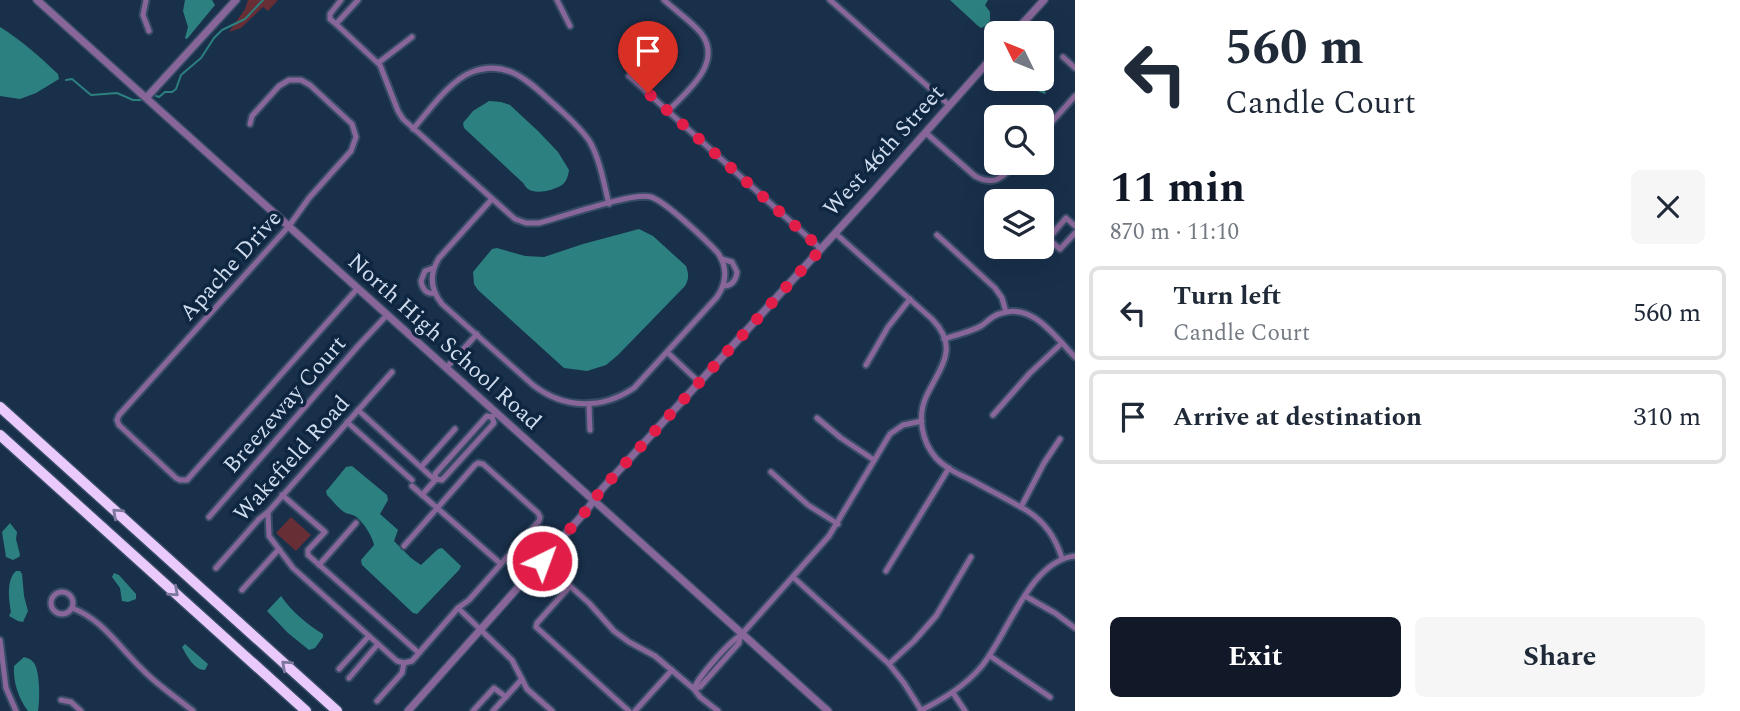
<!DOCTYPE html>
<meta charset="utf-8">
<style>
body{margin:0;font-family:Spectral,serif;background:#f6f6f7;color:#1f2937;height:100vh;display:flex;flex-direction:column;font-size:26px;white-space:nowrap}
*{box-sizing:border-box;margin:0}
p{font-size:23px;color:#747a83}
.icon{flex:none;width:38px;height:38px;fill:none;stroke:currentColor;stroke-width:2;stroke-linecap:round;stroke-linejoin:round}
.map{position:relative;flex:1;overflow:hidden}
.drawer{display:flex;flex-direction:column;background:#fff;width:665px}
.drawer>*{flex:none}
.top-card{background:#fff;color:#1f2937;overflow:hidden}
.needle{width:46px;rotate:313deg}
.buttons{position:absolute;left:984px;top:21px;display:grid;gap:14px}
.buttons a{display:grid;place-items:center;width:70px;height:70px;border-radius:10px;background:#fff;box-shadow:0 7px 28px #0002;font-size:35px}
.pin{position:absolute;display:grid;place-items:center;width:60px;height:60px;color:#fff;margin:-72px -30px;border-radius:50% 50% 50% 0;rotate:-45deg;box-shadow:0 0 7px #0007}
.pin .icon{rotate:45deg}
.me{position:absolute;width:77px;margin:-38px;rotate:42deg;stroke-linejoin:round;filter:drop-shadow(0 0 5px #0008)}
.turn{display:flex;align-items:center;gap:24px;height:147px;padding:0 35px;font-size:32px}
.turn .icon{width:91px;height:91px;stroke-width:2.5}
.turn b{display:block;font-size:49px;line-height:60px}
.round{display:grid;place-items:center;flex:none;width:74px;height:74px;border-radius:10px;background:#f6f6f7}
.head{display:flex;align-items:center;justify-content:space-between;height:119px;padding:0 35px}
h1{font-size:42px;font-weight:700;line-height:52px;color:#111827}
.cta{display:flex;gap:14px;margin-top:auto;padding:14px 35px}
.cta a{flex:1;height:80px;border-radius:10px;background:#111827;color:#fff;font-size:28px;font-weight:700;line-height:80px;text-align:center}
.cta a+a{background:#f6f6f7;color:#1f2937}
ul{padding:0;list-style:none}
li{display:flex;align-items:center;gap:21px;height:94px;margin:0 14px 10px;padding:0 21px;border:4px solid #e0e1e3;border-radius:10px}
li div{flex:1}
li b{display:block;font-size:26px}
li em{font-style:normal}
main{display:flex;flex:1;min-height:0}
.map>svg:first-child{display:block}
.green{fill:#672e35}
.water{fill:#2c807f}
.lines{fill:none;stroke-linecap:round;stroke-linejoin:round}
.stream{stroke:#2c807f;stroke-width:2}
.minor-casing{stroke:#364c65;stroke-width:9}
.tertiary-casing{stroke:#364c65;stroke-width:10}
.motorway-casing{stroke:#364c65;stroke-width:13}
.minor{stroke:#869;stroke-width:5}
.tertiary{stroke:#869;stroke-width:7}
.motorway{stroke:#eac9fc;stroke-width:10}
.oneway{stroke:#7c789e}
.route{stroke:#e11d48;stroke-width:12;stroke-dasharray:0 21.6}
.labels{text-anchor:middle;stroke-width:7;stroke-linejoin:round;paint-order:stroke}
.street-label{font-size:23px;fill:#cedcee;stroke:#0f2640}
</style>
<main>
<div class="map">
<svg width="1075" height="711" viewBox="0 0 1075 711">
<rect width="100%" height="100%" fill="#19304b"/>
<g class="green">
<path d="M248 0H278L268 11 263 7 241 28 229 32 245 9Z"/>
<path d="M291 517 311 535 296 551 276 533Z"/>
</g>
<g class="water">
<path d="M185 0H212L215 5 187 39 185 38 188 27 183 11Z"/>
<path d="M950 0H988L985 5 990 12V21L985 26 981 28 977 25Z"/>
<path d="M0 27C21 40 40 57 58 74L59 79 36 93 20 99 0 96Z"/>
<path d="M998 79H1036L1046 93 1045 94C1021 86 1028 76 998 80Z"/>
<path d="M489 101 501 102 510 105 538 131 558 152 569 170C568 176 567 181 562 185 554 190 536 195 528 189 525 187 524 183 521 181L464 128 463 123 473 111Z"/>
<path d="M639 229 653 236 686 266C689 274 689 279 685 286L618 355 606 365 587 371 564 368 478 290 474 284 473 272 492 249 497 248 525 256 544 257 583 244Z"/>
<path d="M352 466 387 495 388 500 380 514 398 530 394 541 411 558 421 565 438 549 442 548 461 566 459 570 417 614 413 613 362 565 361 560 374 545C373 537 362 520 355 516 351 514 347 514 344 512 338 508 332 500 327 495L326 491 328 489 346 467Z"/>
<path d="M10 523 17 532 16 539 20 555 19 557 13 560 6 557 2 532Z"/>
<path d="M16 571H20L22 574 24 596 28 611 23 622 18 621 9 616 11 612C9 600 6 580 16 571Z"/>
<path d="M114 573 119 575 136 594V599L128 602 122 601 120 588 112 577Z"/>
<path d="M281 596C291 611 308 625 323 634V637L315 648 309 650 288 633 267 611Z"/>
<path d="M185 644 208 664 205 670C194 670 187 656 182 647Z"/>
<path d="M24 657C29 659 30 658 34 663 40 671 40 701 38 711H28C18 698 13 681 14 666Z"/>
</g>
<g class="lines">
<g class="stream">
<path d="M66 80 72 79 91 95 117 93 133 100H143"/>
<path d="M156 96 159 97 165 92H172L176 89 181 75 201 58 214 38 222 30 245 19 263 0"/>
</g>
<g class="minor-casing">
<g id="minor">
<path d="M146 0 143 15 149 31"/>
<path d="M341 0 330 14V19L336 24 358 0"/>
<path d="M557 0 570 26"/>
<path d="M664 0C676 11 691 21 701 33 724 63 686 92 668 111"/>
<path d="M830 0 949 105"/>
<path d="M336 24 380 65 398 111 403 119 515 219 526 223H539C562 217 632 192 651 197 665 201 707 241 718 253 728 268 727 282 717 297L634 388C601 410 564 409 533 385L442 304C430 289 429 274 439 258L492 199"/>
<path d="M1063 57 1075 68"/>
<path d="M378 63 412 37"/>
<path d="M629 76 821 249"/>
<path d="M1012 114 1016 117"/>
<path d="M250 124 252 116 279 86 289 80H301L310 85 352 124 356 137 351 151 309 198 289 226 119 415 117 420 119 425 176 478 180 480H187L357 289"/>
<path d="M413 129C429 111 449 81 472 72 509 58 531 84 556 106 568 117 581 128 590 142 600 160 604 184 609 204"/>
<path d="M926 133 975 176C995 187 1003 177 1016 163"/>
<path d="M1041 134 1075 96"/>
<path d="M1075 226 1066 218 1048 239 1060 249 1075 233"/>
<path d="M835 233 932 319C961 349 939 368 926 397 917 417 922 442 936 458 946 469 961 475 973 481 991 491 1009 500 1026 510 1045 522 1055 537 1062 558"/>
<path d="M937 235 995 288 1002 298 1006 312"/>
<path d="M722 259 732 262 737 272C736 280 732 286 723 286"/>
<path d="M433 268 425 271 421 281C422 288 426 295 435 293"/>
<path d="M944 339C956 335 970 332 981 326 987 322 992 316 999 314 1032 301 1055 337 1075 357"/>
<path d="M667 352 699 382"/>
<path d="M866 365 888 327 910 299"/>
<path d="M446 368 477 334"/>
<path d="M589 405 590 430"/>
<path d="M358 410 435 480"/>
<path d="M993 415 1030 373 1062 343"/>
<path d="M817 418 841 438 874 460"/>
<path d="M347 422 412 480"/>
<path d="M421 467 455 429"/>
<path d="M771 472 808 505 838 524"/>
<path d="M436 479 435 474 487 416 492 417 494 415"/>
<path d="M412 486 501 564"/>
<path d="M282 495 325 532 308 550V555L419 653"/>
<path d="M422 495 436 479 442 480 494 423 492 417"/>
<path d="M1021 507 1044 463 1060 439"/>
<path d="M268 512 269 536 293 568 397 661 404 663"/>
<path d="M209 517 358 346 387 315"/>
<path d="M542 561 589 603 614 631 629 642 655 656 694 689 700 697 718 711"/>
<path d="M319 565 356 523"/>
<path d="M216 568 259 519 268 512 392 372"/>
<path d="M886 571 949 468"/>
<path d="M793 577 889 664 904 683 921 710"/>
<path d="M570 586 537 623 536 627 629 711"/>
<path d="M242 590 279 549"/>
<circle cx="62" cy="603" r="11"/>
<path d="M1025 596 1055 613 1075 628"/>
<path d="M72 608C102 619 119 647 142 669 157 685 176 697 193 711"/>
<path d="M458 608 512 660 527 689 552 711"/>
<path d="M0 640 6 688 16 711"/>
<path d="M990 656 1050 697"/>
<path d="M404 663 412 661 458 608 469 600 539 521 540 517 538 513 483 464 478 463 475 465 404 546"/>
<path d="M889 664 914 641 936 616 971 557"/>
<path d="M339 669 369 636"/>
<path d="M349 678 378 644"/>
<path d="M694 689 700 687 739 643 740 636 749 626 829 536 890 434 903 425 922 421"/>
<path d="M694 689C697 678 730 641 740 636"/>
<path d="M953 693 965 711"/>
<path d="M61 700 71 702 81 711"/>
<path d="M377 701 402 673 404 663"/>
<path d="M473 711 494 688 506 697"/>
<path d="M493 711 522 679"/>
<path d="M635 711 672 670"/>
<path d="M920 711C943 699 964 687 981 667 1008 635 1029 561 1075 556"/>
</g>
</g>
<g class="tertiary-casing">
<g id="tertiary">
<path d="M37 0 828 711"/>
<path d="M1014 33 1044 0"/>
<path d="M147 97 236 0"/>
<path d="M408 711 586 511 602 489 870 195 996 53"/>
</g>
</g>
<g class="motorway-casing">
<g id="motorway">
<path d="M0 407 337 711"/>
<path d="M0 435 306 711"/>
</g>
</g>
<use href="#minor" class="minor"/>
<use href="#tertiary" class="tertiary"/>
<use href="#motorway" class="motorway"/>
</g>
<defs><path id="oneway-chevron" d="M-2-3.5L2.5 0L-2 3.5" fill="none" stroke-width="1.6" stroke-linecap="round" stroke-linejoin="round" transform="scale(1.75)"/></defs>
<g class="oneway">
<use href="#oneway-chevron" transform="translate(117 513) rotate(-138)"/>
<use href="#oneway-chevron" transform="translate(174 592) rotate(42)"/>
<use href="#oneway-chevron" transform="translate(286 665) rotate(-138)"/>
</g>
<g class="lines">
<path class="route" d="M542 561 586 511 602 489 821 249 648 93"/>
</g>
<g class="labels">
<g class="street-label">
<text transform="translate(883 150) rotate(-48)" y="8">West 46th Street</text>
<text transform="translate(230 265) rotate(-48)" y="8">Apache Drive</text>
<text transform="translate(445 341) rotate(42)" y="8">North High School Road</text>
<text transform="translate(284 404) rotate(-49)" y="8">Breezeway Court</text>
<text transform="translate(291 458) rotate(-48)" y="8">Wakefield Road</text>
</g>
</g>
</svg>
<div class="buttons">
<a><svg class="needle" viewBox="-14 -14 28 28"><path d="M0-13l5 13h-10z" fill="#e53935"/><path d="M0 13l5-13h-10z" fill="#747a83"/></svg></a>
<a><svg class="icon" aria-label="search" viewBox="0 0 24 24"><circle cx="10" cy="10" r="6"/><path d="M15 15l6 6"/></svg></a>
<a><svg class="icon" aria-label="layers" viewBox="0 0 24 24"><path d="M12 4l9 5-9 5-9-5zM3 14l9 5 9-5"/></svg></a>
</div>
<div class="pin" style="left:648px;top:93px;background:#d93025"><svg class="icon" aria-label="arrive" viewBox="0 0 24 24"><path d="M6 21V4h12l-3 4 3 4H6"/></svg></div>
<svg class="me" style="left:542px;top:561px" viewBox="-20 -20 40 40"><circle r="17" fill="#e11d48" stroke="#fff" stroke-width="3"/><path d="M0-11L8 9 0 5-8 9z" fill="#fff"/></svg>
</div>
<section class="drawer">
<div class="top-card">
<div class="turn"><svg class="icon" aria-label="left" viewBox="0 0 24 24"><path d="M17 20v-9H6M10 6l-5 5 5 5"/></svg><div><b>560 m</b>Candle Court</div></div>
</div>
<div class="head"><div><h1>11 min</h1><p>870 m · 11:10</p></div><a class="round"><svg class="icon" aria-label="close" viewBox="0 0 24 24"><path d="M6 6l12 12M18 6L6 18"/></svg></a></div>
<ul>
<li><svg class="icon" aria-label="left" viewBox="0 0 24 24"><path d="M17 20v-9H6M10 6l-5 5 5 5"/></svg><div><b>Turn left</b><p>Candle Court</p></div><em>560 m</em></li>
<li><svg class="icon" aria-label="arrive" viewBox="0 0 24 24"><path d="M6 21V4h12l-3 4 3 4H6"/></svg><div><b>Arrive at destination</b></div><em>310 m</em></li>
</ul>
<div class="cta"><a>Exit</a><a>Share</a></div>
</section>
</main>
